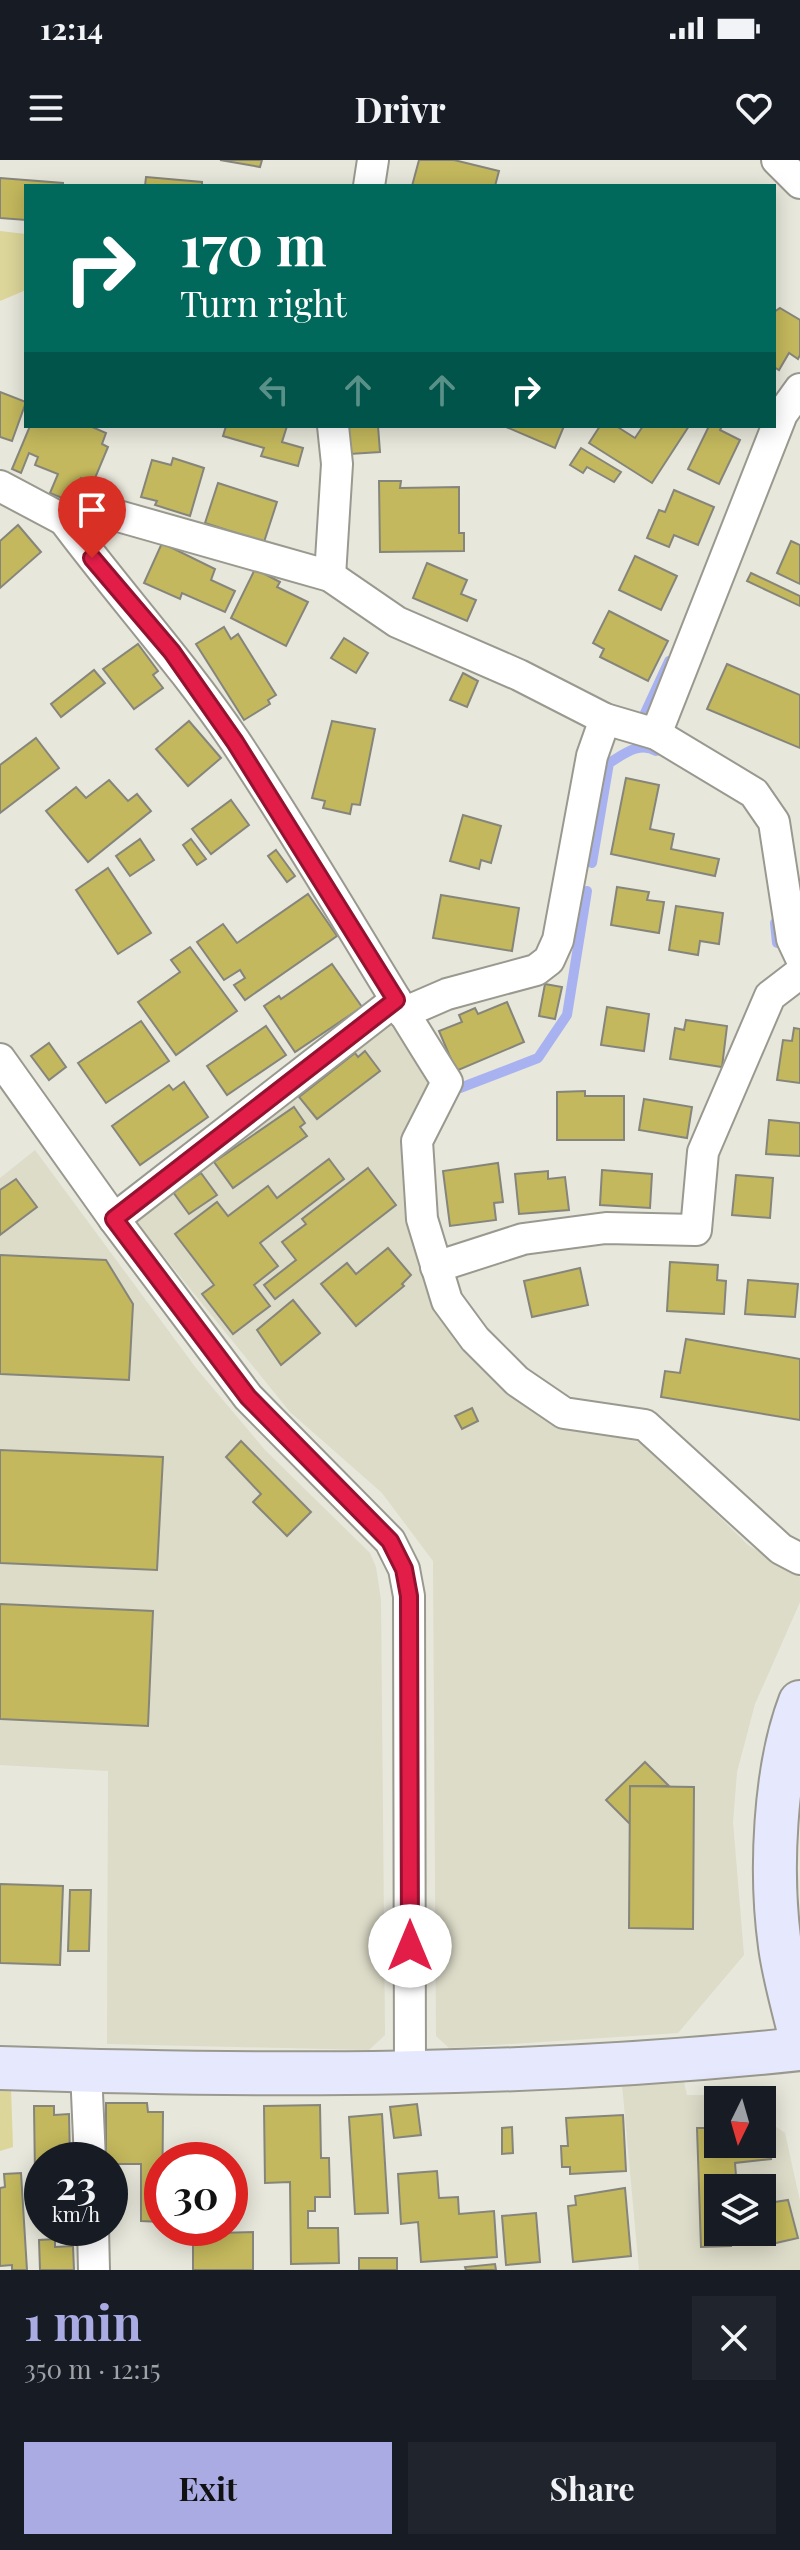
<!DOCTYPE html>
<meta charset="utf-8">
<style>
body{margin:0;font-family:"Playfair Display",serif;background:#20242c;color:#f1f3f6;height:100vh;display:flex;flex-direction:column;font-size:30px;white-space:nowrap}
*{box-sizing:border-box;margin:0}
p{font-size:26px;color:#9ea1a6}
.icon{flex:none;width:44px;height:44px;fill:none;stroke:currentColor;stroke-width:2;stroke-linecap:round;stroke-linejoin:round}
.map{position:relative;height:2110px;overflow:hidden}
.panel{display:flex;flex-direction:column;background:#171b24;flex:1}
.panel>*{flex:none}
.top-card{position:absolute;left:24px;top:24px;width:752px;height:244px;border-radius:0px;box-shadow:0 4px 20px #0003;background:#00695c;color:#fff;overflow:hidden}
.needle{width:52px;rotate:185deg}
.fabs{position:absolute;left:704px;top:1926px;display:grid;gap:16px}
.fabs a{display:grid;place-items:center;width:72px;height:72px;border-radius:0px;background:#171b24;box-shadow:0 4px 20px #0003;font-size:40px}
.speed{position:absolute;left:24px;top:1982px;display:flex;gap:16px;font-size:40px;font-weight:700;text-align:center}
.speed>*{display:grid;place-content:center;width:104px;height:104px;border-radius:50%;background:#171b24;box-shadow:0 4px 20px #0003;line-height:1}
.speed small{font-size:20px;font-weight:400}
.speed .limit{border:12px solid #d22;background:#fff;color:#111}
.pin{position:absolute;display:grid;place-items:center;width:68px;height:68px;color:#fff;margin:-82px -34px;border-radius:50% 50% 50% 0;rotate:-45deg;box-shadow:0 0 8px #0007}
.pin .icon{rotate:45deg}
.me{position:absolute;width:88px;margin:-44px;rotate:0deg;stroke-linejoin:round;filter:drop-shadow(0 0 6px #0008)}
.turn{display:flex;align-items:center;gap:28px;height:168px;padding:0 24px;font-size:36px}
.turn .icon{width:104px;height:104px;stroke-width:2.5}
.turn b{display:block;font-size:56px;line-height:68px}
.lanes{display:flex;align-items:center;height:76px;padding:0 24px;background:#0003;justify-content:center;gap:40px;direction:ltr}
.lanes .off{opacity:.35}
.round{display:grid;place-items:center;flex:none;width:84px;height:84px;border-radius:0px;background:#20242c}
.head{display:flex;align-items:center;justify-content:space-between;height:136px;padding:0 24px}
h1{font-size:48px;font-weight:700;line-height:60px;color:#a9abe2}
.primary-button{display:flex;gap:16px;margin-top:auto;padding:16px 24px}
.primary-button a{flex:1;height:92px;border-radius:0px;background:#a9abe2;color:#111;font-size:32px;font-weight:700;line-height:92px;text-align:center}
.primary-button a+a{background:#20242c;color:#f1f3f6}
.status{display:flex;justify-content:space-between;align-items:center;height:56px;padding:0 40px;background:#171b24;direction:ltr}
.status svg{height:22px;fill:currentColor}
header{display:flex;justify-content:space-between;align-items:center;height:104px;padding:0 24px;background:#171b24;font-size:36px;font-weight:700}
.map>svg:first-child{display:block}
.built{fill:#dddcc9;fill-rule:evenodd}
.green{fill:#dcd69a}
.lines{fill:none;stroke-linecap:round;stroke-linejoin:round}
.stream{stroke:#a8b2f1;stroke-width:10}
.building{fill:#c3b85d;stroke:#86857b;stroke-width:2}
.street-casing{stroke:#9a998f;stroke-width:34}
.secondary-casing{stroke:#9a998f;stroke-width:46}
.street{stroke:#fff;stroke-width:30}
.secondary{stroke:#e6e9fe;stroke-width:42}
.route-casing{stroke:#92132f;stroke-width:20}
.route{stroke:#e11d48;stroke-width:14}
</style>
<div class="status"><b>12:14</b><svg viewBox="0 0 49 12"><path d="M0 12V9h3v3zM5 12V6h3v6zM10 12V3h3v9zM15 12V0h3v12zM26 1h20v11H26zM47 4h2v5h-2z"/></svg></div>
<header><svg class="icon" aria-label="menu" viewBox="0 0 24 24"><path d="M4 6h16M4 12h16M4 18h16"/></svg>Drivr<svg class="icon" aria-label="heart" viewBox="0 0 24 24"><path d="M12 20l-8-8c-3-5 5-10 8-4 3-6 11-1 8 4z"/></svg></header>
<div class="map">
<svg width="800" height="2110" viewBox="0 0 800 2110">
<rect width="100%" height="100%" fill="#e7e7db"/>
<g class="built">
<path d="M395 858 433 921 405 980 440 1149 570 1264 645 1284 748 1385 800 1417V1442L755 1544 737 1612 733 1662 744 1795 678 1873 449 1888 436 1876 433 1401 382 1333 290 1252 132 1057Z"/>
<path d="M35 990 196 1208 265 1290 370 1393 376 1407 381 1440 385 1875 369 1890 107 1884 108 1611 0 1605V1018Z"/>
<path d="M684 1922 687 1935H730L737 1940H718V1984H762V1957L785 1973 800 2041V2110H639L622 1924ZM718 2028H762V2072H718Z"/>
</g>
<g class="green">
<path d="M0 71 26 74V130L0 141Z"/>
<path d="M0 1928 11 1929 13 1987 0 1991Z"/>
</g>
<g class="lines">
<g class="stream">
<path d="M645 553 669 501"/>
<path d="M592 703 609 603C624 594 640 581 656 591"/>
<path d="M775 763 777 783"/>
<path d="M460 928 538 898 567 855 587 731"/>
</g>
</g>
<g class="building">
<path d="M220 0H262L260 7Z"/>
<path d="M419 0H454L499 11 495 26H412Z"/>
<path d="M146 17 202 22V26H145Z"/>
<path d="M0 18 63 23V26H26V60L0 58Z"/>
<path d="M780 148 800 160V195L798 199 789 193 779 210 774 207V152Z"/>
<path d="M0 232 26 242 12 281 0 277Z"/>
<path d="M30 266H90L106 273 102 284 108 287 93 323 81 318 67 340 50 333 58 314 35 305 38 297 29 293 21 313 12 309Z"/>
<path d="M226 266H287L282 282 303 288 298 306 261 296 264 288 223 276Z"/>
<path d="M348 266H378L380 292 350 294Z"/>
<path d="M504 266H564L555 288Z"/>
<path d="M600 266H616L635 278 643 266H689L652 323 589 283Z"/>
<path d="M709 266H722L720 270 740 280 719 324 688 309Z"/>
<path d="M581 288 621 312 614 322 587 307 583 313 570 305Z"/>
<path d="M173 298 204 308 190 356 155 345 157 341 141 337 152 300 171 305Z"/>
<path d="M379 321H401L400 328 459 327V373H464V391L380 392Z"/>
<path d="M218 323 277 342 264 382 205 363Z"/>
<path d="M674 330 714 347 698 385 674 375 669 387 647 378 659 350 665 352Z"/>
<path d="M18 365 41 392 0 428V381Z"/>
<path d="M791 381 800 385V424L777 413Z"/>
<path d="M162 383 215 409 211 420 235 431 225 452 182 433 180 439 144 423Z"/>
<path d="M635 396 677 416 661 450 619 430Z"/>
<path d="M427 403 467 420 461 434 476 440 467 461 413 438Z"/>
<path d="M255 409 280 422 277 427 308 442 286 486 231 458Z"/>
<path d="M751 413 800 436V446L747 421Z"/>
<path d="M609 451 668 481 648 521 600 497 604 489 593 483Z"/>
<path d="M224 467 231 479 238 474 276 535 268 540 270 544 244 560 196 484Z"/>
<path d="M344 478 368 493 356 513 331 498Z"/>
<path d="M138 484 158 511 153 515 163 528 134 549 103 509Z"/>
<path d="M727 504 800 535V588L707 549Z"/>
<path d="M94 510 105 523 61 557 51 544Z"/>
<path d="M463 513 478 521 467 547 450 540Z"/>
<path d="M189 561 221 598 188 626 156 589Z"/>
<path d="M332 561 375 569 360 645 352 644 350 654 323 648 325 641 312 638Z"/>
<path d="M36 578 59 608 0 653V605Z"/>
<path d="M626 618 659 625 650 669 674 674 671 689 719 699 715 716 611 694Z"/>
<path d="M109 620 128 641 137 634 151 651 88 702 46 651 76 627 86 638Z"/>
<path d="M231 640 249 665 211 694 192 669Z"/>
<path d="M463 655 501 666 491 703 481 700 479 709 450 701Z"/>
<path d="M140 679 154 700 130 716 116 696Z"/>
<path d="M191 679 206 699 197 705 183 685Z"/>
<path d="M276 690 295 716 287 722 268 696Z"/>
<path d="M108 708 151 773 118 794 76 730Z"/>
<path d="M617 727 649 732 647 740 664 742 659 773 611 765Z"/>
<path d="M308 734 337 776 245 840 234 825 245 818 240 810 224 820 197 782 223 764 237 783Z"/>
<path d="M441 735 519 748 512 791 433 778Z"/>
<path d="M676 746 723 753 719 784 700 781 698 795 669 790Z"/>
<path d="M190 787 237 851 176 895 138 842 180 812 171 800Z"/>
<path d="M332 804 362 847 295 892 264 846 279 836 281 839Z"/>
<path d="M545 824 562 827 555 859 539 856Z"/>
<path d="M507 842 524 882 456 911 439 871 462 862 459 855 475 848 478 854Z"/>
<path d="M607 847 649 854 644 891 601 885Z"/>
<path d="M686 860 727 866 722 907 670 899 675 868 684 870Z"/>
<path d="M141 861 169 901 106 943 78 903Z"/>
<path d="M266 866 286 895 227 935 207 906Z"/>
<path d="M794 868 800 869V923L777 920 783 880 792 881Z"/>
<path d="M49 883 66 907 49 920 31 896Z"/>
<path d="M365 891 380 911 317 959 299 937 355 893 358 897Z"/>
<path d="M184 922 208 957 140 1005 112 966 169 925 173 930Z"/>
<path d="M585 931V936H624V980H557V932Z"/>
<path d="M644 939 692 947 687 978 639 970Z"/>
<path d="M294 947 305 963 300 967 307 976 233 1028 214 1002Z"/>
<path d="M769 960 800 963V996L766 994Z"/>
<path d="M329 999 344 1019 260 1083 278 1106 254 1125 270 1146 233 1174 202 1134 214 1125 175 1074 217 1042 228 1056 268 1026 277 1038Z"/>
<path d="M498 1003 503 1042 494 1043 496 1060 450 1066 443 1011Z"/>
<path d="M368 1008 396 1045 275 1139 264 1125 296 1100 282 1082 306 1064 302 1059Z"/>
<path d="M602 1010 652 1014 650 1048 600 1045Z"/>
<path d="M548 1011V1019L565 1017 569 1050 519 1054 515 1014Z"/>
<path d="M201 1013 217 1035 189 1054 173 1032Z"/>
<path d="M736 1015 773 1018 770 1058 732 1055Z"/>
<path d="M16 1019 37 1047 0 1075V1030Z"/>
<path d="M388 1088 411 1115 402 1124 404 1126 356 1166 321 1124 347 1103 356 1114Z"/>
<path d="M0 1095 106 1100 133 1144 129 1220 0 1214Z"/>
<path d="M670 1102 718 1105 717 1120 726 1121 724 1154 667 1151Z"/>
<path d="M580 1108 588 1145 532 1157 524 1121Z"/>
<path d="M748 1120 798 1124 795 1157 745 1154Z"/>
<path d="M293 1140 320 1173 281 1205 257 1170Z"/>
<path d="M686 1179 800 1199V1260L661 1237 665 1211 680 1213Z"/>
<path d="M472 1248 478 1261 462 1269 455 1256Z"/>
<path d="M241 1281 311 1352 287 1376 253 1342 261 1334 226 1297Z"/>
<path d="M0 1290 163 1297 157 1410 0 1403Z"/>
<path d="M0 1444 153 1451 148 1566 0 1559Z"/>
<path d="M645 1602 669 1626H630V1664L606 1640Z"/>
<path d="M630 1626 694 1627 693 1769 629 1768Z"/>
<path d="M0 1724 63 1726 60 1805 0 1803Z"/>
<path d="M70 1730H91L89 1791H68Z"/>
<path d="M106 1943H147L148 1952H163L162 2062 141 2061V2004H110V2000H106Z"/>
<path d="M417 1944 421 1975 394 1978 390 1947Z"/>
<path d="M320 1945 321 1998H329L330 2037H315V2051H308V2068H338L339 2103 291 2104 290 2022 265 2023 264 1946Z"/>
<path d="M34 1946H54V1955L69 1954 70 2000H42V2015H35Z"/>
<path d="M382 1954 388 2053 355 2054 349 1957Z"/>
<path d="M623 1955 626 2011 570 2014V2007H562L561 1986H568L566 1958Z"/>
<path d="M769 1966 771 1999 735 2003 737 2028H718V2072H730L731 2086 701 2087 697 1968H718V1984H762V1967Z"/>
<path d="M512 1967 513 1993 502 1994V1968Z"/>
<path d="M437 2011 439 2038 458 2037 459 2054 494 2051 497 2097 421 2102 418 2062 401 2064 398 2014Z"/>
<path d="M21 2013 27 2110H12V2105L0 2106V2028L5 2027 4 2014Z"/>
<rect x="36" y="2025" width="6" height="38"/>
<path d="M625 2028 631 2096 573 2102 568 2046 576 2045 575 2036Z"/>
<path d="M788 2040 798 2078 767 2085 760 2072 762 2044Z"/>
<path d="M536 2053 540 2102 506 2105 502 2056Z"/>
<rect x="46" y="2068" width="26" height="5"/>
<path d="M193 2068H219V2073L253 2072V2110H193Z"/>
<path d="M55 2079V2087L73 2086 74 2110H40L39 2080Z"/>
<rect x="359" y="2098" width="38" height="12"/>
<path d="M495 2104 496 2110H466L465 2107Z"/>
</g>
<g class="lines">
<g class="street-casing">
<g id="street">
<path d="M777 0 800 23"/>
<path d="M369 26 373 0"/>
<path d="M0 326 64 360 97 350 330 416 397 462 519 515 605 559 656 574 754 633 774 662 792 779 800 796"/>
<path d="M64 360C120 435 182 503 235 581 309 692 375 809 447 922L417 981 422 1059 447 1141 475 1179 517 1221 564 1253 645 1265 781 1389 800 1399"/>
<path d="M330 416 337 304 333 266"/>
<path d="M656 574 782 254 800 229"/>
<path d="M403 853 447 834 536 810 549 800 558 780 592 596 605 559"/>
<path d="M0 899 114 1059 248 1237 390 1381 404 1409 409 1436 410 1914"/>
<path d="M114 1059 396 840"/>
<path d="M436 1107 523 1079 606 1068 696 1070 703 992 770 836 800 813"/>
<path d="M86 1911 90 2000"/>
<path d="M93 2068 94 2110"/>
</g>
</g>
<g class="secondary-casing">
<g id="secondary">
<path d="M800 1542C774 1610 770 1714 780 1786 784 1816 793 1846 800 1876"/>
<path d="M0 1908C267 1917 534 1917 800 1889"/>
</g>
</g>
<use href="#street" class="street"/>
<use href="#secondary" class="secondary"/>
</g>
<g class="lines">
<g class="route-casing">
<path id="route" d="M92 398 172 492 235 582 396 840 114 1059 248 1237 390 1381 404 1409 409 1436 410 1786"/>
</g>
<use href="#route" class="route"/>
</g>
</svg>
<div class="fabs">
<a><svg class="needle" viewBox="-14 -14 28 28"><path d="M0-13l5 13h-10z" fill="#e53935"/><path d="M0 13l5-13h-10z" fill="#9ea1a6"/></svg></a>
<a><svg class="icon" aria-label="layers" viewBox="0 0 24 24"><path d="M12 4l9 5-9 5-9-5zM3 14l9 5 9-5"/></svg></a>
</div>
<div class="speed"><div>23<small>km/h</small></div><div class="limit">30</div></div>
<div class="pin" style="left:92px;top:398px;background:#d93025"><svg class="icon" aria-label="arrive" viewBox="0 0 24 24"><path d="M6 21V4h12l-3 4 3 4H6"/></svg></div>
<svg class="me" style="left:410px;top:1786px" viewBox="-20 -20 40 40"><circle r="19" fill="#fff"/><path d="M0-13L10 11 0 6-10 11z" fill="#e11d48"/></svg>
<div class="top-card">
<div class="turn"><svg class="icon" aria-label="right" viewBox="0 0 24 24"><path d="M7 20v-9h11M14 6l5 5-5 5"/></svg><div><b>170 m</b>Turn right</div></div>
<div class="lanes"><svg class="icon off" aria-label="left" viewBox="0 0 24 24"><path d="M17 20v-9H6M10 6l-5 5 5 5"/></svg><svg class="icon off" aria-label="ahead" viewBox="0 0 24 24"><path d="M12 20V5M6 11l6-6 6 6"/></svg><svg class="icon off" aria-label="ahead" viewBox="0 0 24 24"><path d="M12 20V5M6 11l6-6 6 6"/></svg><svg class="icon" aria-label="right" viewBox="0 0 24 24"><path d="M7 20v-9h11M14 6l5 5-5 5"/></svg></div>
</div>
</div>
<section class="panel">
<div class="head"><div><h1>1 min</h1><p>350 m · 12:15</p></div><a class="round"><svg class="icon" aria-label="close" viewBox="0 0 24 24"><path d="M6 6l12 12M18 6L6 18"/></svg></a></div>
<div class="primary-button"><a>Exit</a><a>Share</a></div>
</section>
